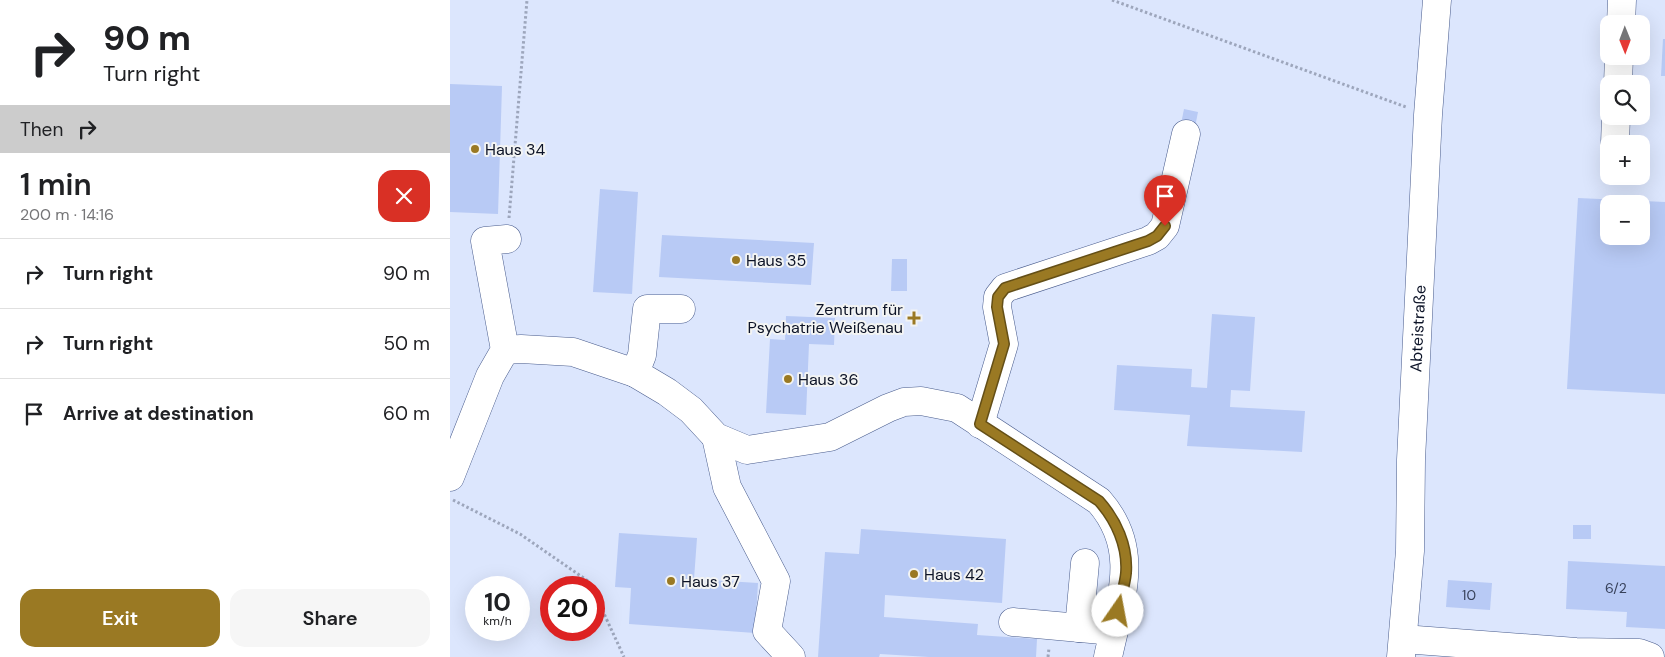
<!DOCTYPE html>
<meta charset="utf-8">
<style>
body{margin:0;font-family:"DM Sans",sans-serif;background:#f6f6f6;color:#202124;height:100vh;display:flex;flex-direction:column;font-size:19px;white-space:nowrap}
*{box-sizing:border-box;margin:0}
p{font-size:16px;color:#757577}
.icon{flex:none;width:28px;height:28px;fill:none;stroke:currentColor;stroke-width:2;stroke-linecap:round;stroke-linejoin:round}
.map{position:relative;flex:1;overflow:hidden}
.panel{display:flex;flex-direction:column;background:#fff;width:450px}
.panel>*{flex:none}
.top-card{background:#fff;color:#202124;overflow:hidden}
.needle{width:32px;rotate:179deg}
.tools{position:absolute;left:1150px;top:15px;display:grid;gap:10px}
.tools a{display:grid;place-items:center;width:50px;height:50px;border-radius:10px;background:#fff;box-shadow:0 5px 20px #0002;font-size:25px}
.speed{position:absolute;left:15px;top:576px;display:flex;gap:10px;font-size:25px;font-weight:700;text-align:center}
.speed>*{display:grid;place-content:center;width:65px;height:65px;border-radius:50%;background:#fff;box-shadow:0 5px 20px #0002;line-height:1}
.speed small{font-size:12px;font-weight:400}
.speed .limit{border:8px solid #d22;background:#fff;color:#111}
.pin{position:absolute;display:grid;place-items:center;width:42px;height:42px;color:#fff;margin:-51px -21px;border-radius:50% 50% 50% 0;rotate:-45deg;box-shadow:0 0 5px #0007}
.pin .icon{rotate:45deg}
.me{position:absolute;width:55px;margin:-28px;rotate:12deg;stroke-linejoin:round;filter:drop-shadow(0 0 4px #0008)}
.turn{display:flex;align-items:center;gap:18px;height:105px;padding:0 20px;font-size:22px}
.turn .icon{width:65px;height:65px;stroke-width:2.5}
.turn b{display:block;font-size:35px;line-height:42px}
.then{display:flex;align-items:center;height:48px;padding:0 20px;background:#0003;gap:10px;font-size:19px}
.round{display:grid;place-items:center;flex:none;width:52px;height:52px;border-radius:15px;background:#f6f6f6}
.overview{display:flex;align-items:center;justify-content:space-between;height:85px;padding:0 20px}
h1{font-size:30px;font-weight:600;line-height:38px}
.cta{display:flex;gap:10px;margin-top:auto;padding:10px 20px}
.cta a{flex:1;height:58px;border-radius:15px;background:#9a7923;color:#fff;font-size:20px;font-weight:600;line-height:58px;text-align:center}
.cta a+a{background:#f6f6f6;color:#202124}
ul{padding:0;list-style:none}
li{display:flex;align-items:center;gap:15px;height:70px;padding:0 20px;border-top:1px solid #e0e0e0}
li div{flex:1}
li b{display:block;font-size:19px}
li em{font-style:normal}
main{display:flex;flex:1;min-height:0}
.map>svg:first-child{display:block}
.building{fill:#b8caf5;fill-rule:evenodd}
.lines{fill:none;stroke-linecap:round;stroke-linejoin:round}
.minor-casing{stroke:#495c8d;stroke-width:29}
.path{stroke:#9da6bc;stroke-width:3;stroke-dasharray:2.5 2.5;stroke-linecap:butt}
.minor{stroke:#fff;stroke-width:28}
.route-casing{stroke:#644f17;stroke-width:12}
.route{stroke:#9a7923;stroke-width:9}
.poi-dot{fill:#9a7923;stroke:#f3f4f3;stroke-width:2}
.labels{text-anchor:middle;stroke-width:4;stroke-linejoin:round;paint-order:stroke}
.number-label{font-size:14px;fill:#37415a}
.poi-label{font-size:16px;fill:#0c1327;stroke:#f3f4f3;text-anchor:start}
.street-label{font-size:16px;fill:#0c1327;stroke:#f3f4f3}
</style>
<main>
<section class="panel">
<div class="top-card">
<div class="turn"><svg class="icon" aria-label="right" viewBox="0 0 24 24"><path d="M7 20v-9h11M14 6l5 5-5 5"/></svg><div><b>90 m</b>Turn right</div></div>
<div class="then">Then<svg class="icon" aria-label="right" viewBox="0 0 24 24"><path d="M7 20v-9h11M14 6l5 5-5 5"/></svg></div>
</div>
<div class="overview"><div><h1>1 min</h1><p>200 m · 14:16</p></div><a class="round" style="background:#d93025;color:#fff"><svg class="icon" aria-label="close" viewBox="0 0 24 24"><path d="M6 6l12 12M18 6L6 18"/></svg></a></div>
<ul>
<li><svg class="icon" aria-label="right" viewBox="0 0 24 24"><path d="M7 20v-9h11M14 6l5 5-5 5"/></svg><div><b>Turn right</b></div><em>90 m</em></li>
<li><svg class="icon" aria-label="right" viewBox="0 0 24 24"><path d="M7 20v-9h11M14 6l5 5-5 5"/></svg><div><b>Turn right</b></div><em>50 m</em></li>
<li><svg class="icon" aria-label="arrive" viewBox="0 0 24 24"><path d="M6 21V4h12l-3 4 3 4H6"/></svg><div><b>Arrive at destination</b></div><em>60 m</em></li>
</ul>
<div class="cta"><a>Exit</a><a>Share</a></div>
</section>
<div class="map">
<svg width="1215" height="657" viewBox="0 0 1215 657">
<rect width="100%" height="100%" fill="#dce6fd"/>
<g class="building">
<path d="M1213 39H1215V76H1211Z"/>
<path d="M0 84 52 86 48 214 0 212Z"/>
<path d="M734 109 748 112 745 127 731 124Z"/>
<path d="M150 189 188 192 182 294 143 292Z"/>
<path d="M1128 198 1215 202V394L1117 389ZM1159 204H1191V236H1159Z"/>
<path d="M212 235 364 243 361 285 209 277Z"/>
<path d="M442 259H457V291H441Z"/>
<path d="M762 314 805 317 800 391 781 390 780 407 855 411 852 452 737 446 740 415 664 410 667 365 742 369 741 387 757 388Z"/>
<path d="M336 316 385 318 384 345 359 344 356 415 316 413 320 339 335 340Z"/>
<rect x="1123" y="525" width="18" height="14"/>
<path d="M411 529 556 539 552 603 435 595 434 617 528 624 527 635 587 639 586 657H479L430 654 429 657H368L375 552 409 554Z"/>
<path d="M169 533 247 538 244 579 308 583 305 633 179 624 181 588 165 587Z"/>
<path d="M1118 561 1215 566V629L1176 627 1177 612 1116 609Z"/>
<path d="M998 580 1042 583 1040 610 996 607Z"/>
</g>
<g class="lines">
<g class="minor-casing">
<g id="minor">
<path d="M1171 24 1172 0"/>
<path d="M1168 84 1169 56"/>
<path d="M1165 144 1166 116"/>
<path d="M231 309H197L192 355 185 373 217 392 241 410 266 437 297 450 380 437 438 408 454 402 471 401 507 408 649 501C692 550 670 600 658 657"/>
<path d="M55 350 71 349 123 352 185 373"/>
<path d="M530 424 554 344 547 307 548 297 555 288 698 241 707 236 715 226 736 134"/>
<path d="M266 437 277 487 326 581 317 631 341 657"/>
<path d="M0 477 40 376 55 350 35 241 57 239"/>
<path d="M563 622 663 631"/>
<path d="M629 628 635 563"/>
<path d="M953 639 1126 652 1189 653 1200 657"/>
<path id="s1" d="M951 657 960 551 961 460 978 115 987 0"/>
</g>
</g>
<g class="path">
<path d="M662 0 956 107"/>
<path d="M59 218 77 0"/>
<path d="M3 500 70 534 138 581 142 588"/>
<path d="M144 592 174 657"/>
<path d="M598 657 599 648"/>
</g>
<use href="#minor" class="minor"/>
</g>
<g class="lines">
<g class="route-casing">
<path id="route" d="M668 611C670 599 675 585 676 573 678 546 666 520 649 501L530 424 554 344 547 307 548 297 555 288 698 241 707 236 715 226"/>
</g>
<use href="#route" class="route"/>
</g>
<g class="poi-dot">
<circle cx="25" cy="149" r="5"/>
<circle cx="286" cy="260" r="5"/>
<path d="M461.5 310.5h5v5h5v5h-5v5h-5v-5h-5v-5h5z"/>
<circle cx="338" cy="379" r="5"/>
<circle cx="464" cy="574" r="5"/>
<circle cx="221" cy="581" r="5"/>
</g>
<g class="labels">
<g class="number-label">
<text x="1166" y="593">6/2</text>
<text x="1019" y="600">10</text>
</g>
<g class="poi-label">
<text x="35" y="155">Haus 34</text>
<text x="296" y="266">Haus 35</text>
<text x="453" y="315" text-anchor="end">Zentrum für<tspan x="453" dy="18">Psychatrie Weißenau</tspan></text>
<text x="348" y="385">Haus 36</text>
<text x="474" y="580">Haus 42</text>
<text x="231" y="587">Haus 37</text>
</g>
<g class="street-label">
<text dy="6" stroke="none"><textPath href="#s1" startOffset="329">Abteistraße</textPath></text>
</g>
</g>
</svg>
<div class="tools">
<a><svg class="needle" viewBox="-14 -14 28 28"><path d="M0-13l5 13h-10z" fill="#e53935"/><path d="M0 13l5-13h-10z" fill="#757577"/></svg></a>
<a><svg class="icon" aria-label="search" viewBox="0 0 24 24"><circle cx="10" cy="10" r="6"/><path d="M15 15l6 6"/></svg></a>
<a>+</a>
<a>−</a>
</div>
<div class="speed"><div>10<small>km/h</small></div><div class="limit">20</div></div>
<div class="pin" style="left:715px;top:226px;background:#d93025"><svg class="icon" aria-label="arrive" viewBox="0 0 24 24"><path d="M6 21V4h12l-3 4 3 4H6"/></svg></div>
<svg class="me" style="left:668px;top:611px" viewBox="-20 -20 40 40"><circle r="19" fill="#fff"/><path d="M0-13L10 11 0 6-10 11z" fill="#9a7923"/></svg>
</div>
</main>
